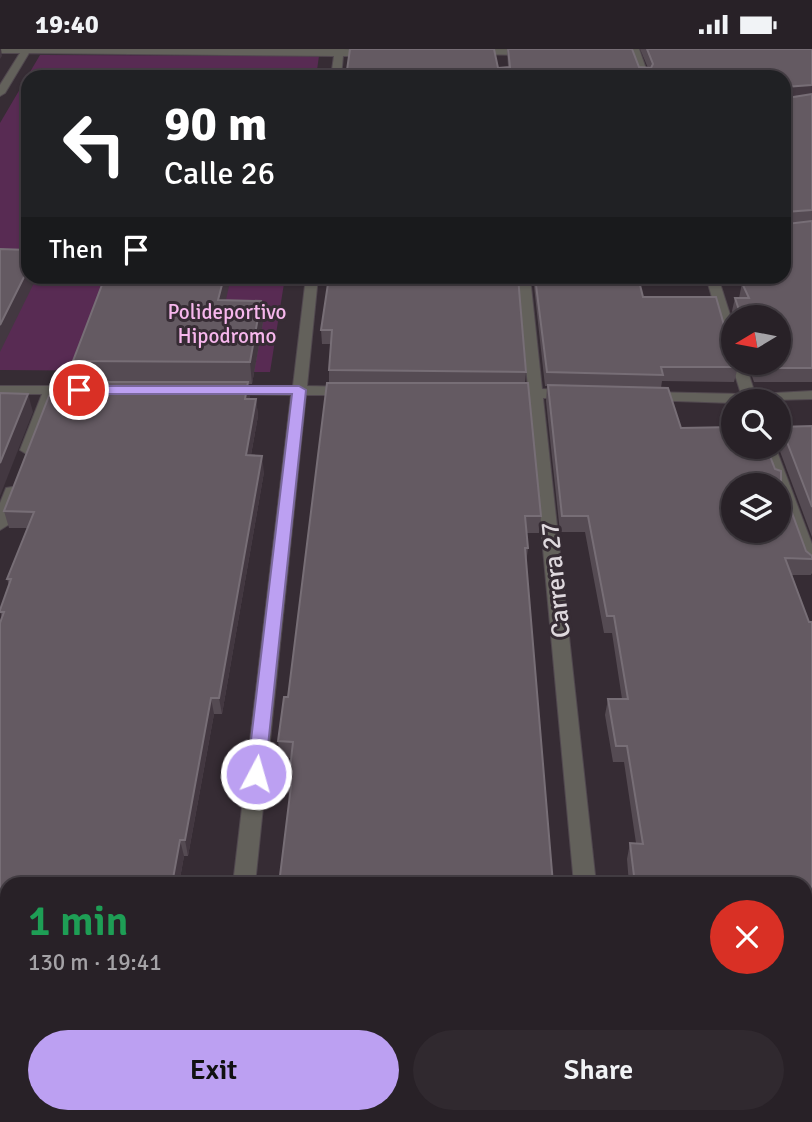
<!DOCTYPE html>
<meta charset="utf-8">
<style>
body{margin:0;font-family:Signika,sans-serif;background:#30292f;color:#f1f3f6;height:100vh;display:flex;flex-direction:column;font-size:26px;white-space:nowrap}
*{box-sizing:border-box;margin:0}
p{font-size:23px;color:#a5a3a7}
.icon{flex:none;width:38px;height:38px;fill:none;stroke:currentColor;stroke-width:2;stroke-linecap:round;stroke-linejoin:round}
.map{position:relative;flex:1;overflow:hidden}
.sheet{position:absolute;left:0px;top:828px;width:812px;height:247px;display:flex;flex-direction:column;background:#282127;border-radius:21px 21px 0 0;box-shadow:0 2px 5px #0004,0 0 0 2px #443e44}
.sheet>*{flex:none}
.hud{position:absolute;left:21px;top:21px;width:770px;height:214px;border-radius:21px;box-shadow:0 2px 5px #0004,0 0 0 2px #443e44;background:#202124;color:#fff;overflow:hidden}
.needle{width:46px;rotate:260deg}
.tools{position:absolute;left:721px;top:256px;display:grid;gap:14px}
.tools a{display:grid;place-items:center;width:70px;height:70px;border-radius:50%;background:#282127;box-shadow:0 2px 5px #0004,0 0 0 2px #443e44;font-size:35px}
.pin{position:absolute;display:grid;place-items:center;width:60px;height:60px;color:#fff;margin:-30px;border:4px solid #fff;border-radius:50%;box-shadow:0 2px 7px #0007}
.me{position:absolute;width:77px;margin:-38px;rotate:6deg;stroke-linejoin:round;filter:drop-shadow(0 0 5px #0008)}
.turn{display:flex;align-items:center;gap:24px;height:147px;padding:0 28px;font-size:32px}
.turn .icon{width:91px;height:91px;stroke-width:2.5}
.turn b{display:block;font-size:49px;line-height:60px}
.then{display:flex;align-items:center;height:66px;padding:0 28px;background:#0003;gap:14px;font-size:26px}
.round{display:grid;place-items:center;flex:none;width:74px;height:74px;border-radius:37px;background:#30292f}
.headline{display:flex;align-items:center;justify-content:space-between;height:119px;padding:0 28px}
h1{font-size:42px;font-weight:600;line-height:52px;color:#1e9e55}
.cta{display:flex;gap:14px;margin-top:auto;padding:14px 28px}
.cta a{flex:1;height:80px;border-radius:42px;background:#bca0f2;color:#111;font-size:28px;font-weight:600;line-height:80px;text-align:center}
.cta a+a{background:#30292f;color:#f1f3f6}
.status{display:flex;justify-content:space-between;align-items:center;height:49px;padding:0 35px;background:#282127;direction:ltr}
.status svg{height:19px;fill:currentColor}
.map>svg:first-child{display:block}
.green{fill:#582b53}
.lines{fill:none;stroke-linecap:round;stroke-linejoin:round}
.street-casing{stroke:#51484f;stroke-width:2}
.street{fill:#63615b;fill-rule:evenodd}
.wall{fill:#554b53;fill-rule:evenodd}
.shaded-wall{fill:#433841}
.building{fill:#645a62;stroke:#776e76;stroke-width:2;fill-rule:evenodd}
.route{fill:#bca0f2;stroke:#7a689d;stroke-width:2}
.labels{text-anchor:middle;stroke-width:6;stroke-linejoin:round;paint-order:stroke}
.far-park-label{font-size:21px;fill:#f7b7ed;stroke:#362c34}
.street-label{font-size:26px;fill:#dfd9de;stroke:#362c34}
</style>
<div class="status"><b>19:40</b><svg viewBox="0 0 49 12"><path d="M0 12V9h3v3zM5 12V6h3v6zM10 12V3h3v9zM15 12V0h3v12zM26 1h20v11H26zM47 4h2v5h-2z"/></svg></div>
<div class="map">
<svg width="812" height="1073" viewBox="0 0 812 1073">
<rect width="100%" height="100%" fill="#362c34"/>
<path class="green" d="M40 6 319 7 316 28H28V228H285L270 323 0 321V74Z"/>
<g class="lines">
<g class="street-casing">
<g id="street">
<path d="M0 0H344L373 1 378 4 373 7H343L341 28H331L334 7 29 4 5 44 0 47V36L20 4H0Z"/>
<path d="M471 0H530L535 3 530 6 468 5V1Z"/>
<path d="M629 0H639L649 28H639Z"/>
<path d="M306 228H318L307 337 350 338 357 342 350 346H306L255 835H233L291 346 227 345 220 341 227 337H293Z"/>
<path d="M518 228H530L542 340 570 341 577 345 570 349H543L596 835H574L529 348 507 347 500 343 507 339H528Z"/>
<path d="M706 228H718L733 275V300L726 296Z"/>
<path d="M733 310V313H745L755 345 812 342V350L733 352V354L647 351 640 347 647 343 741 345 731 313Z"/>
<path d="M0 337H91L98 341 91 345H57L36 401 28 406 20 401 42 345H0Z"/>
<path d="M759 397H775L812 495V524L803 518 779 450V436H773Z"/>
<path d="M12 438 20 443 8 476 0 481V454L6 439Z"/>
<rect x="205" y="1068" width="26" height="5"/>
<path d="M595 1068H621L622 1073H596Z"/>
</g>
</g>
<use href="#street" class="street"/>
</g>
<g class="wall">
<path d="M507 0H632L639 18 648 19 640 0H812V333H754L747 313H779V268H733L732 262 735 249H739L742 234 748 233 745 228H784V28H346L508 18Z"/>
<path d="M329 228 526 323 525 334 541 467 539 484H526L528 499 526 515 289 749 288 737 291 709H280L278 692 288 648 329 334V321L331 295H322L321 281Z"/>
<path d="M531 228H638L643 248H716L726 283 733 287V313H736L738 318 734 333 662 332 661 339H668L681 379 733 378V397H766L775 420 781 422V434L806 502 812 507V522L811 526H792L809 573H812V1073H677L676 1068H805V835H629L627 810 630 794H636L624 713H613L605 666 608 650H622L612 584H604L585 483H560L546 352 547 337H545L533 228ZM733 436H779V481H733Z"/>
<path d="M226 251 261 252 263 273 252 335H248L250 350H256L258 367 251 406 264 423 222 665H214L188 807H184L179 835H7L2 570 0 561 9 536 7 530 27 479H9L4 462 65 347 78 333 73 312Z"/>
<path d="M812 377V488L778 397 779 378Z"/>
</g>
<g class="shaded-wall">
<path d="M0 0H1L2 7 0 10Z"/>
<path d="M812 36V47L784 50 785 38Z"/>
<path d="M28 220V228H37L0 303V276Z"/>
<path d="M224 228H231L221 273 218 251Z"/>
<path d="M261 252 263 273 252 335 250 313Z"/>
<path d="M248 333 250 349 247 366 245 350Z"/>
<path d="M28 345 33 363 0 447V414Z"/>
<path d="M256 350 258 367 248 422 246 406Z"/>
<path d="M262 407 264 423 222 665 219 649Z"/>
<path d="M211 649 214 665 188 807 185 791Z"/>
<path d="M180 791 184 807 179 835H172Z"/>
<path d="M150 1068H157V1073H149Z"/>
</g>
<g class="building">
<path d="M350 0H494L498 19 510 18 508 0H632L639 18 651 19 653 15 647 0H812V36L785 38 787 49 812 45V161L785 163 787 175 812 172V319H757L756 313H779V268H738L739 261 735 249H749L742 234 758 233 755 228H784V28H346Z"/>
<path d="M0 200 28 201V220L0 276Z"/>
<path d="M105 228H224L218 251 261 252 250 313 73 312Z"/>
<path d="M329 228H518L526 323 329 321 332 281H321Z"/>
<path d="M535 228H638L643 248H716L726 283 733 287V297L732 300 733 305V313H736L738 318H661L663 326 547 323Z"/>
<path d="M70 333H248L245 350H256L246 406 262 407 219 649H211L185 791H180L172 835H7V1068H150L149 1073H0V574L4 563H0V561L11 530H7L34 463 4 462 49 347H65Z"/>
<path d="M327 334H528L541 467H525L528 499H525L553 835H279L291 737H288L293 693 278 692 284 648H288Z"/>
<path d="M548 336 668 339 681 379 733 378V397H766L775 420 781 422V434L806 502 812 507V510L785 509 809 573H812V1073H684L683 1068H805V835H635L630 794 643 795 627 697H616L608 650H628L614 567H607L588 467H562ZM733 436H779V481H733Z"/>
<path d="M0 344 28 345 0 414Z"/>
<path d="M812 377V458L782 380H779V378Z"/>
<path d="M255 1068H585L586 1073H254Z"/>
</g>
<path class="route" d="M299 337 306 341 265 725 256 733 247 725 292 345H79L72 341 79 337Z"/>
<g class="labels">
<g class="far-park-label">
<text x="227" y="270">Polideportivo<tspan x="227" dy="24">Hipodromo</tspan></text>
</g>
<g class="street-label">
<text transform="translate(555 531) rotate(-96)" y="9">Carrera 27</text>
</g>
</g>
</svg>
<div class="tools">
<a><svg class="needle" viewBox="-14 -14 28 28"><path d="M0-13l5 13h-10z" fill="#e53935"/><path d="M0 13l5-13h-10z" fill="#a5a3a7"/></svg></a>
<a><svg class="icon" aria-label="search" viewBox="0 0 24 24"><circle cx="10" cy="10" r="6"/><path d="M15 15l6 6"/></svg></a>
<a><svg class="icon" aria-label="layers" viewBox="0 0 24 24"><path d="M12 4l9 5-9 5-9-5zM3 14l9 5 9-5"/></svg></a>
</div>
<div class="pin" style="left:79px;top:341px;background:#d93025"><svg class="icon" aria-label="arrive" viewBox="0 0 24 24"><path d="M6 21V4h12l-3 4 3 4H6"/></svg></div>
<svg class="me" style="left:256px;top:725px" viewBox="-20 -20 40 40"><circle r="17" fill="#bca0f2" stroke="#fff" stroke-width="3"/><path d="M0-11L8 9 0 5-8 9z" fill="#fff"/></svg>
<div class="hud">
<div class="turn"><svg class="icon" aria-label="left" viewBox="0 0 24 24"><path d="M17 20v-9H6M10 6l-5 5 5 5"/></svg><div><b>90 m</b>Calle 26</div></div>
<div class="then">Then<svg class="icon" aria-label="arrive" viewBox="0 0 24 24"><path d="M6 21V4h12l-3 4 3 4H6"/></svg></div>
</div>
<section class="sheet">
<div class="headline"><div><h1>1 min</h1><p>130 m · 19:41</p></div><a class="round" style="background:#d93025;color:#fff"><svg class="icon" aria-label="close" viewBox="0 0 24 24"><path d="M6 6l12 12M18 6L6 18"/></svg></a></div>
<div class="cta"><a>Exit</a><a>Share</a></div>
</section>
</div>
